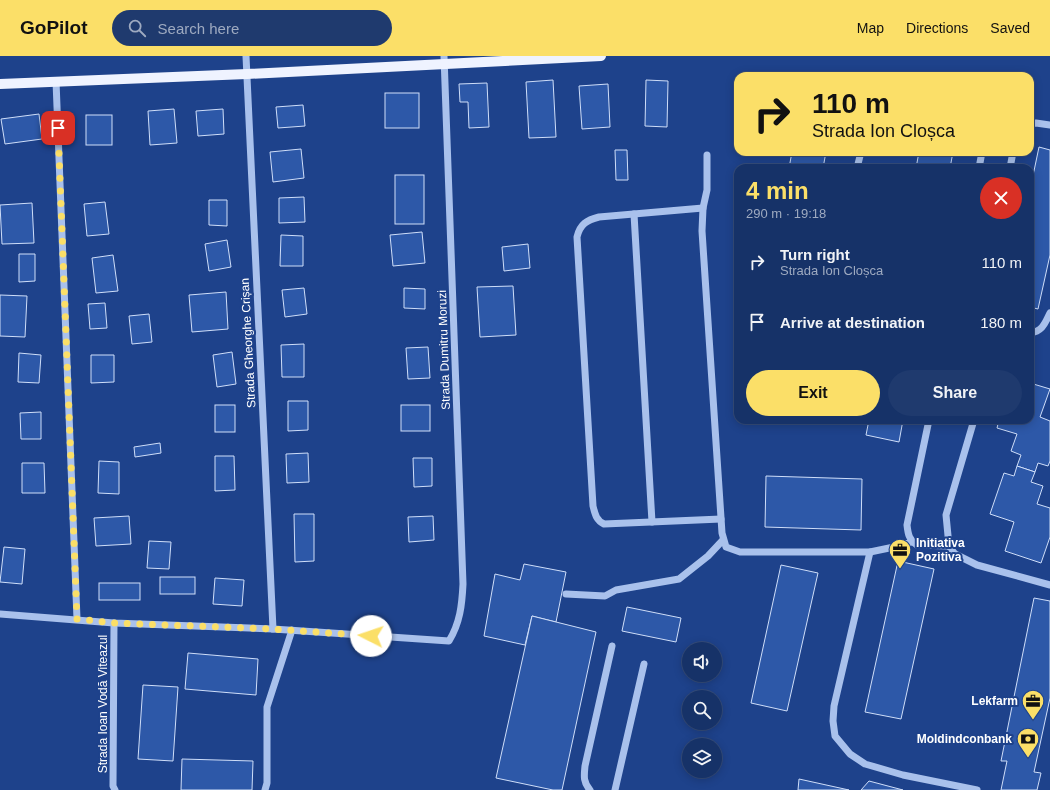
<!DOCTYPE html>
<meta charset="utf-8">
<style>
body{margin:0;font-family:Helvetica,sans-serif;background:#1f3a6e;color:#f1f3f6;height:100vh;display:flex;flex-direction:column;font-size:15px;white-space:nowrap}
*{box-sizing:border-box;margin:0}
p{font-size:13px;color:#9eaac0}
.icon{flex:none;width:22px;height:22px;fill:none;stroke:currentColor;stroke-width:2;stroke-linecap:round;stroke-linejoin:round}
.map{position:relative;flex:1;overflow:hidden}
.panel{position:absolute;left:734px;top:108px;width:300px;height:260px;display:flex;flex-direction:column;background:#163268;border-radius:12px;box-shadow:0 2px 10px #0003,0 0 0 1px #354d7c}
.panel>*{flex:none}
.banner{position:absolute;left:734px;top:16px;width:300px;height:84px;border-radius:12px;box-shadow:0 2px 10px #0003,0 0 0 1px #354d7c;background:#fbdf68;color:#111;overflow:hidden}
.tools{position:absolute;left:682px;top:586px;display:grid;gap:8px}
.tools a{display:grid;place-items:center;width:40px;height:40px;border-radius:50%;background:#163268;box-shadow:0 2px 10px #0003,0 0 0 1px #354d7c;font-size:20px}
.pin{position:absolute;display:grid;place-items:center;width:34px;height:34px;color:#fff;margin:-17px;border-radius:8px;box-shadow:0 2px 6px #0006}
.me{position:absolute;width:44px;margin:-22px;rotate:274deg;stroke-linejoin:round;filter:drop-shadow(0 0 3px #0008)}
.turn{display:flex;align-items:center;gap:14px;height:84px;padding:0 12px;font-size:18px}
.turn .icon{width:52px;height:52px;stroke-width:2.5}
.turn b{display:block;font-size:28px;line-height:34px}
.round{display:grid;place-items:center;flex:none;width:42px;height:42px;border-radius:21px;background:#1f3a6e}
.summary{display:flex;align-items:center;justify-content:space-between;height:68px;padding:0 12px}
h1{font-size:24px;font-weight:600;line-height:30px;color:#fbdf68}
.cta{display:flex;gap:8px;margin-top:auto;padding:8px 12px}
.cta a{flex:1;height:46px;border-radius:24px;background:#fbdf68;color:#111;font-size:16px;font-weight:600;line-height:46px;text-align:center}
.cta a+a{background:#1f3a6e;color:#f1f3f6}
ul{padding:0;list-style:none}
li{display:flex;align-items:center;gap:12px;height:60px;padding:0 12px}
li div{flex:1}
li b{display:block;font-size:15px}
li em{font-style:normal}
header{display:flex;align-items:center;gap:24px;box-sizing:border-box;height:56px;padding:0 20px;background:#fbdf68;color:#111}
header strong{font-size:19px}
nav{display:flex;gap:22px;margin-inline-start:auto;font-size:14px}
.search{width:280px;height:36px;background:#1f3a6e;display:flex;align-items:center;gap:10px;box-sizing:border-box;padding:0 14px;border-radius:22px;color:#9eaac0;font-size:15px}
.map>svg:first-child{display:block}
.building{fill:#2d58a8;stroke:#cfdef9}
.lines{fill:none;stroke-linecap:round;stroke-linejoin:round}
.minor{stroke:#a9c1ec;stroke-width:7}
.major{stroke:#eff3ff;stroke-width:10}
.route{stroke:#fbdf68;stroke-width:7;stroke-dasharray:0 12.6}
.labels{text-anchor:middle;stroke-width:4;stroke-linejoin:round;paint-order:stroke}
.street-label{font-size:12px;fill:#fff;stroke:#1e428b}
.poi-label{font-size:12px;font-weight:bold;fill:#fff;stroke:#1e428b;text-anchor:end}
</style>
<header>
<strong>GoPilot</strong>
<div class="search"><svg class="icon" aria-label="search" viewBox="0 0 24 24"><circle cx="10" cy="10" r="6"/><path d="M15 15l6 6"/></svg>Search here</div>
<nav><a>Map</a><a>Directions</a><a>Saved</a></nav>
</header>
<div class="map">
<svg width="1050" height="734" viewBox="0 0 1050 734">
<rect width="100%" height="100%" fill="#1e428b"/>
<g class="building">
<path d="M553 24 556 81 529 82 526 26Z"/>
<path d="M646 24 668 25 667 71 645 70Z"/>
<path d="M487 27 489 71 469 72 468 46H460L459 28Z"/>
<path d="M608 28 610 71 582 73 579 30Z"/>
<rect x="385" y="37" width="34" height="35"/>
<path d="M303 49 305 70 278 72 276 51Z"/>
<path d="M174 53 177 87 150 89 148 55Z"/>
<path d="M223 53 224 78 198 80 196 55Z"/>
<path d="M39 58 42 83 5 88 1 63Z"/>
<rect x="86" y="59" width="26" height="30"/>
<path d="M1039 91 1050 94V199L1038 253 1030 251V134Z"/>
<path d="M301 93 304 122 273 126 270 96Z"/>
<path d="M615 94H627L628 124H616Z"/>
<path d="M792 96H826L823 112H789Z"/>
<path d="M919 96H953L950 112H916Z"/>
<rect x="395" y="119" width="29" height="49"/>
<path d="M304 141 305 166 279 167V142Z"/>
<path d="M209 144H227V170L209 169Z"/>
<path d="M105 146 109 178 87 180 84 148Z"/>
<path d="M32 147 34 187 2 188 0 149Z"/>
<path d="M422 176 425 207 393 210 390 179Z"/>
<path d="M281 179 303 180V210H280Z"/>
<path d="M227 184 231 211 209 215 205 188Z"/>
<path d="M528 188 530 212 504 215 502 191Z"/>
<path d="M19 198H35V225L19 226Z"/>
<path d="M113 199 118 235 96 237 92 202Z"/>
<path d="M513 230 516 279 480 281 477 231Z"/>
<path d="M304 232 307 258 285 261 282 234Z"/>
<path d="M404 232 425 233V253L404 252Z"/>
<path d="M226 236 228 273 192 276 189 239Z"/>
<path d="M0 239 27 240 25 281 0 280Z"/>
<path d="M105 247 107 272 90 273 88 248Z"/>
<path d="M149 258 152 286 132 288 129 260Z"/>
<path d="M304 288V321H282L281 289Z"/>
<path d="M428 291 430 322 408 323 406 292Z"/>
<path d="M232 296 236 328 217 331 213 299Z"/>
<path d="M19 297 41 299 39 327 18 326Z"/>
<path d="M91 299H114V326L91 327Z"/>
<path d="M1030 327 1050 333 1040 361 1050 365V405L1048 410 1038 407 1035 416 1017 410 1021 399 1011 395 1017 378 997 372 999 364H1030Z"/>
<path d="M288 345H308V374L288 375Z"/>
<rect x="215" y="349" width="20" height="27"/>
<rect x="401" y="349" width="29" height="26"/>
<path d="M41 356V383H21L20 357Z"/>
<path d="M869 364H903L899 386 866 379Z"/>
<path d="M160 387 161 397 135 401 134 391Z"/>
<path d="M308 397 309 426 287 427 286 398Z"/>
<path d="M215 400H234L235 434 215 435Z"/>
<path d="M413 402H432V430L414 431Z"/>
<path d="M99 405 119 406V438L98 437Z"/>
<path d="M22 407H44L45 437H22Z"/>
<path d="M1017 410 1035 416 1031 426 1043 430 1037 448 1050 452V481L1041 507 1005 495 1014 466 990 458 1004 417 1014 420Z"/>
<path d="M766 420 862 423 861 474 765 471Z"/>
<path d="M294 458H314V505L295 506Z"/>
<path d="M129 460 131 488 96 490 94 462Z"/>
<path d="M433 460 434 484 409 486 408 461Z"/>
<path d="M149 485 171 486 169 513 147 512Z"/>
<path d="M4 491 25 493 22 528 0 526Z"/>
<path d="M898 505 934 513 901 663 865 656Z"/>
<path d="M524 508 566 516 556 566 532 560 525 589 484 580 495 518 520 524Z"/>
<path d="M781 509 818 517 787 655 751 647Z"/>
<rect x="160" y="521" width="35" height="17"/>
<path d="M215 522 244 524 242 550 213 548Z"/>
<rect x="99" y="527" width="41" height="17"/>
<path d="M1034 542 1050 545V642L1034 716 1041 717 1037 734H1001L1007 705H1001Z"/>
<path d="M627 551 681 562 676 586 622 575Z"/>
<path d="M532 560 596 576 562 734H553L496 722Z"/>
<path d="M188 597 258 603 256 639 185 633Z"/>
<path d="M143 629 178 631 173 705 138 703Z"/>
<path d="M182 703 253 705 252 734H181Z"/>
<path d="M799 723 849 734H798Z"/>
<path d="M869 725 903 734H861Z"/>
</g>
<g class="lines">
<g class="minor">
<path d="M246 0 273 573"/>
<path d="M56 25 77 563"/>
<path d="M1030 68 1036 67 1050 69"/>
<path d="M707 99V134L703 152 702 175 722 477 726 491 740 496H870L894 491 912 486"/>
<path d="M857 112 861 96"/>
<path d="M979 112 982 96"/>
<path d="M1010 112 1013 96"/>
<path d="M703 152 599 161C587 164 580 168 577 181L593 450C595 458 596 464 604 468L721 463"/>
<path d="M634 158 652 466"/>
<path d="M1030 277C1043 275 1045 267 1050 257"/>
<path d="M929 364 907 469C908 478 909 484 917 489L949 490"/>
<path d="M974 364 946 459 949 490 955 498 977 509 1050 529"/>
<path d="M870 496 834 650 833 665 835 680 850 698 865 708 903 719 977 734"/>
<path d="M566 538 605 540 616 534 679 523 708 500 723 484"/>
<path d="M0 558 114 567 273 573 449 585C460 567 462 549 463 528L444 0"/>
<path d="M114 567 113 730 115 734"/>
<path d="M265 734 267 727V651L292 574"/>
<path d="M590 734C583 726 584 720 585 710L612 590"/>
<path d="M615 734 644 608"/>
</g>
<path class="major" d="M0 28 247 18 601 0"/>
</g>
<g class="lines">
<path class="route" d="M58 72 77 563 114 567 273 573 371 580"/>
</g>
<defs>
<g id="office-pin" transform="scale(1.15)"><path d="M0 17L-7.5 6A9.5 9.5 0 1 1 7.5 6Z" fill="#fbdf68" stroke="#1e428b"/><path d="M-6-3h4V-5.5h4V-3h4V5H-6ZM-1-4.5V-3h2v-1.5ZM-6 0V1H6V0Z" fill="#111"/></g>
<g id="bank-pin" transform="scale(1.15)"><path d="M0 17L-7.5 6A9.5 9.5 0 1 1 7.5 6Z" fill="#fbdf68" stroke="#1e428b"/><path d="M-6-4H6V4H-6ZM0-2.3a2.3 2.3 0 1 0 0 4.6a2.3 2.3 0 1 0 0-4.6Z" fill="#111"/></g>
</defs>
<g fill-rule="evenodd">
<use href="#office-pin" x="900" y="494"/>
<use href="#office-pin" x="1033" y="645"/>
<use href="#bank-pin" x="1028" y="683"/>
</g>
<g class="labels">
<g class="street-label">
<text transform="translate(248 287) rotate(-93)" y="4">Strada Gheorghe Crișan</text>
<text transform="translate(444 294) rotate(-92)" y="4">Strada Dumitru Moruzi</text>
<text transform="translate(103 648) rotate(-90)" y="4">Strada Ioan Vodă Viteazul</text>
</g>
<g class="poi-label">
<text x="916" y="491" text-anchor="start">Initiativa<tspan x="916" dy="14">Pozitiva</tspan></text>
<text x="1018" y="649">Lekfarm</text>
<text x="1012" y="687">Moldindconbank</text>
</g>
</g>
</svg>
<div class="tools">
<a><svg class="icon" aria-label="sound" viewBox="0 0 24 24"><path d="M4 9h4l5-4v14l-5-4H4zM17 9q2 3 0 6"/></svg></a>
<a><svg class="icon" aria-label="search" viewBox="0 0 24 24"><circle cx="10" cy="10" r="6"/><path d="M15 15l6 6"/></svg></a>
<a><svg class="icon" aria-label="layers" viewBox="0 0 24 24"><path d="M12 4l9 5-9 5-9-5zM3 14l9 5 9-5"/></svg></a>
</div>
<div class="pin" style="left:58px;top:72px;background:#d93025"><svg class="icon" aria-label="arrive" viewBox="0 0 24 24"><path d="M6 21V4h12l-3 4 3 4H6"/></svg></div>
<svg class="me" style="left:371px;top:580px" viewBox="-20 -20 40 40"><circle r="19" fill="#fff"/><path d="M0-13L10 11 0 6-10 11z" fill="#fbdf68"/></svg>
<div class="banner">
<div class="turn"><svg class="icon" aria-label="right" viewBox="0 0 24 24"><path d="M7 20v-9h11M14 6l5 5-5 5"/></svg><div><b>110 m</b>Strada Ion Cloșca</div></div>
</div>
<section class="panel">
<div class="summary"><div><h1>4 min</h1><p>290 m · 19:18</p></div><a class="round" style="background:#d93025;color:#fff"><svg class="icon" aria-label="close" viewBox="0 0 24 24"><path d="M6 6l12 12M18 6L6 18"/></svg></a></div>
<ul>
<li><svg class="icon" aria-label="right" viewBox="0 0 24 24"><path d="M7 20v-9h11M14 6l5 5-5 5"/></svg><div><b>Turn right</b><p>Strada Ion Cloșca</p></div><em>110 m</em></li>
<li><svg class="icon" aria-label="arrive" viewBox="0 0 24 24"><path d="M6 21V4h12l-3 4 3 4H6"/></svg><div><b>Arrive at destination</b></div><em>180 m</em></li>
</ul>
<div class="cta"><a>Exit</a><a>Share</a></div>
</section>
</div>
